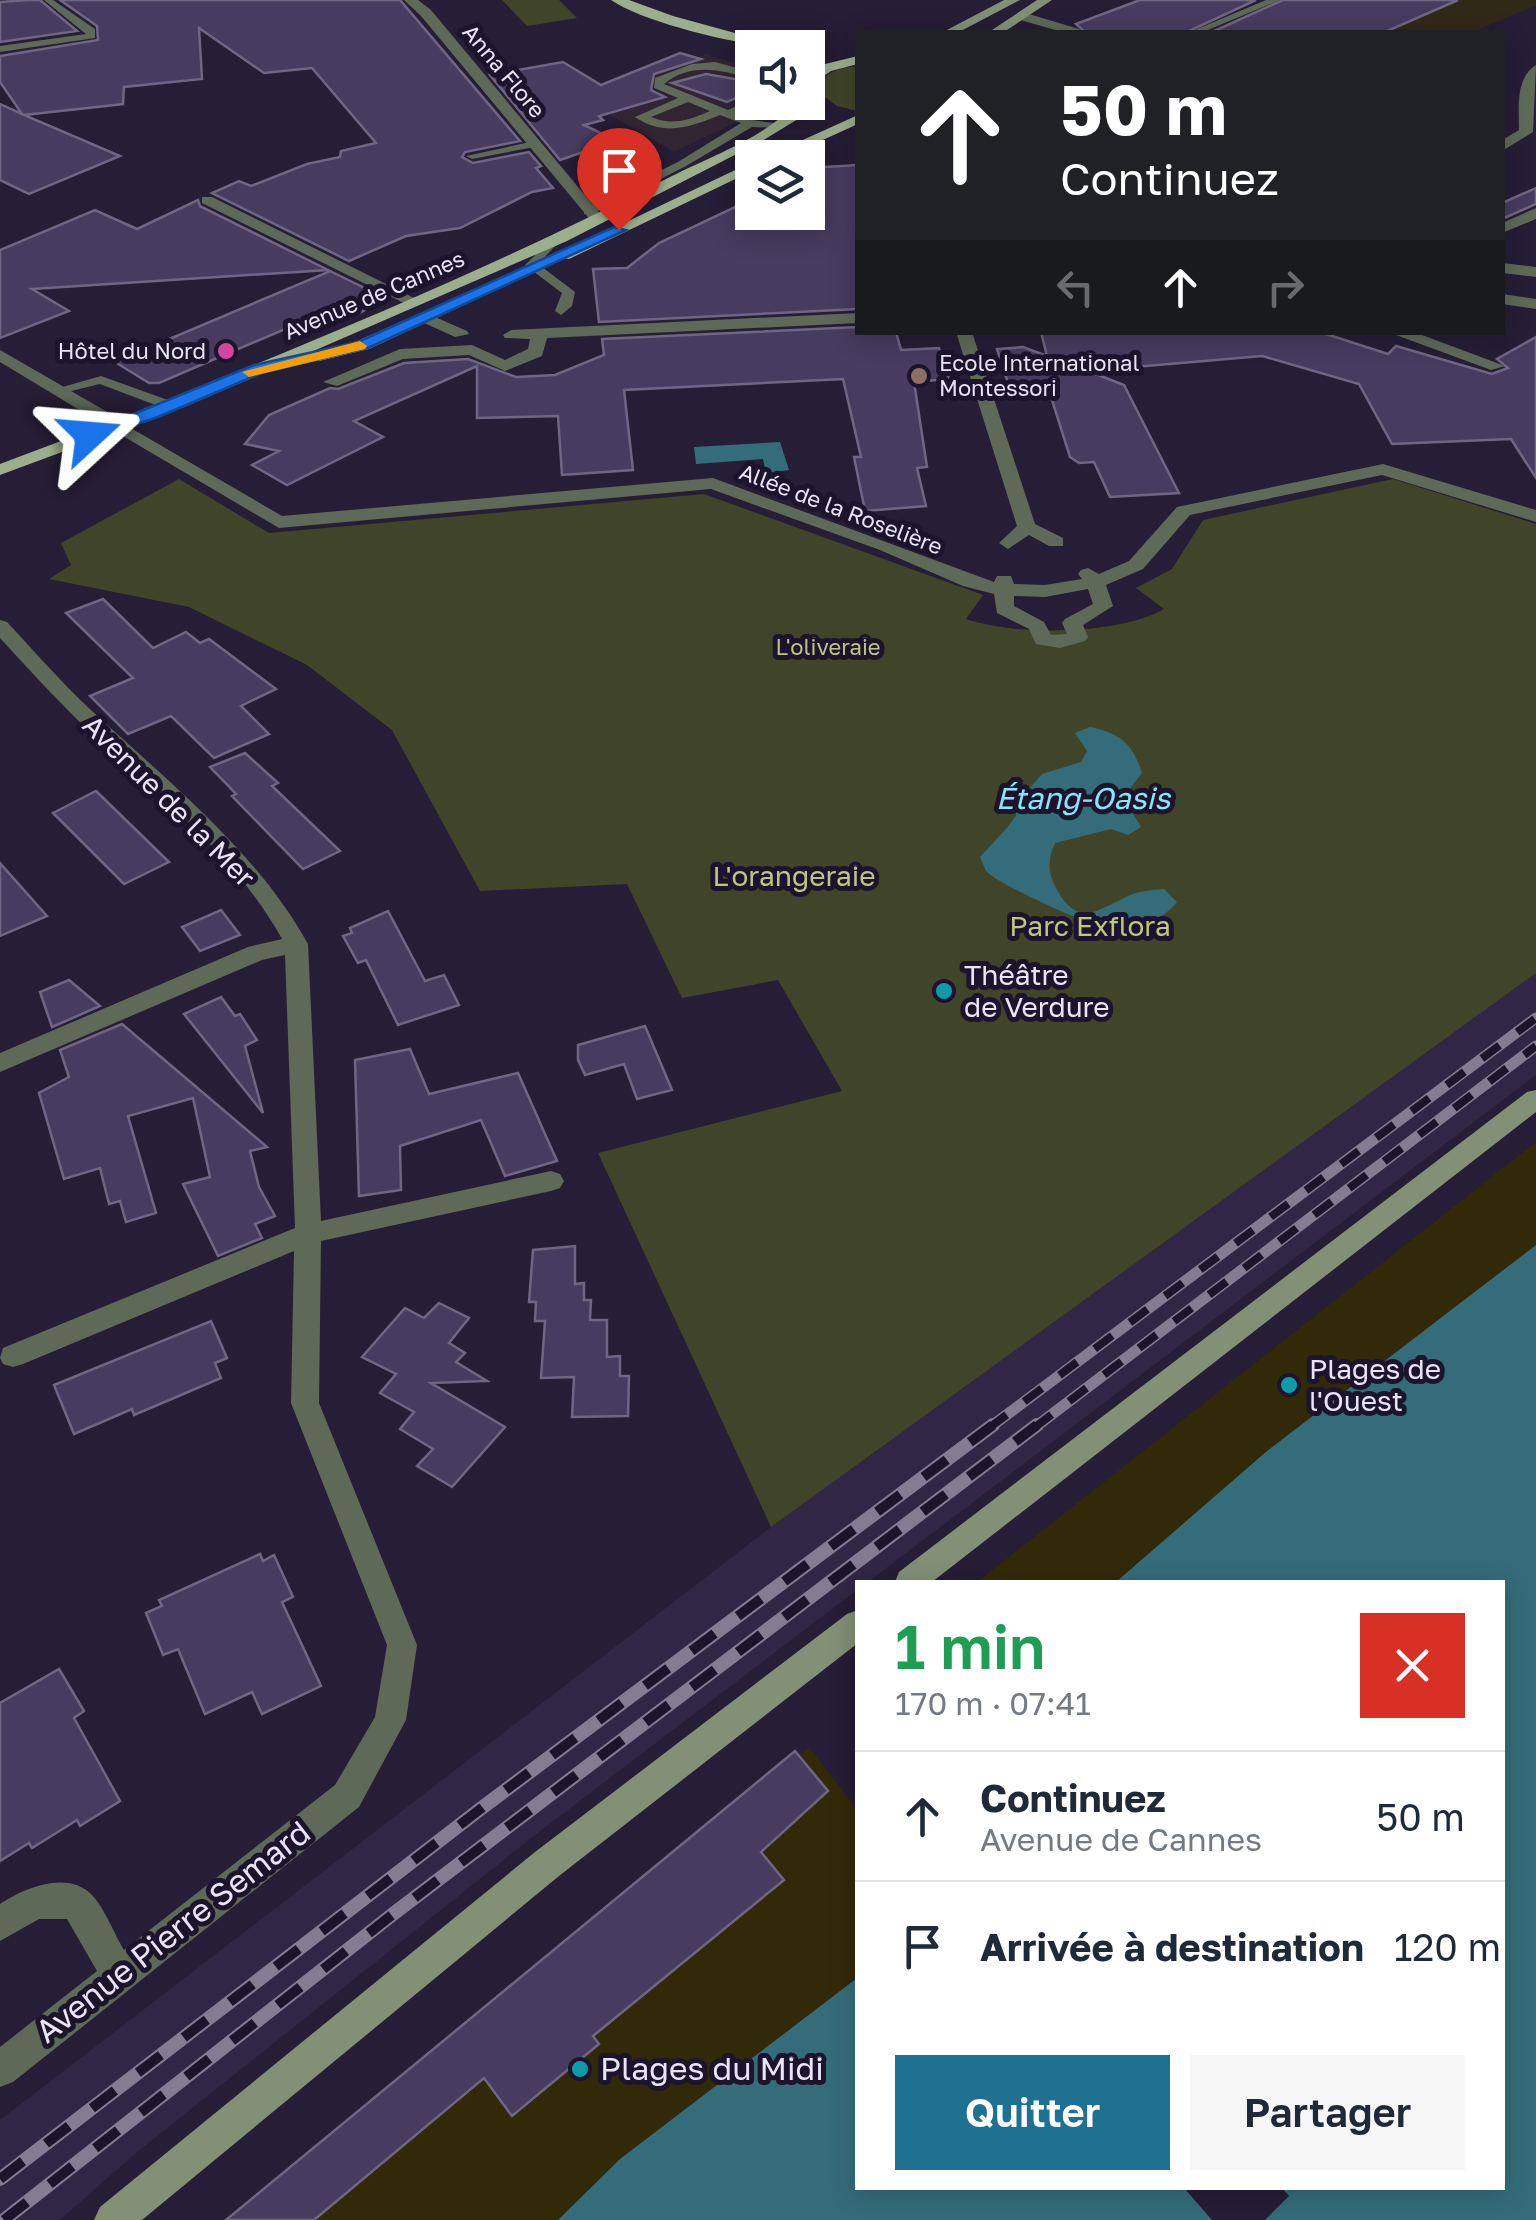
<!DOCTYPE html>
<html lang="fr">
<meta charset="utf-8">
<style>
body{margin:0;font-family:"Golos Text",sans-serif;background:#f6f6f7;color:#1f2937;height:100vh;display:flex;flex-direction:column;font-size:38px;white-space:nowrap}
*{box-sizing:border-box;margin:0}
p{font-size:32px;color:#747a83}
.icon{flex:none;width:55px;height:55px;fill:none;stroke:currentColor;stroke-width:2;stroke-linecap:round;stroke-linejoin:round}
.map{position:relative;flex:1;overflow:hidden}
.sheet{position:absolute;left:855px;top:1580px;width:650px;height:610px;display:flex;flex-direction:column;background:#fff;border-radius:0px;box-shadow:0 5px 25px #0003}
.sheet>*{flex:none}
.top-card{position:absolute;left:855px;top:30px;width:650px;height:305px;border-radius:0px;box-shadow:0 5px 25px #0003;background:#202124;color:#fff;overflow:hidden}
.controls{position:absolute;left:735px;top:30px;display:grid;gap:20px}
.controls a{display:grid;place-items:center;width:90px;height:90px;border-radius:0px;background:#fff;box-shadow:0 5px 25px #0003;font-size:50px}
.pin{position:absolute;display:grid;place-items:center;width:85px;height:85px;color:#fff;margin:-102px -42px;border-radius:50% 50% 50% 0;rotate:-45deg;box-shadow:0 0 10px #0007}
.pin .icon{rotate:45deg}
.me{position:absolute;width:110px;margin:-55px;rotate:71deg;stroke-linejoin:round;filter:drop-shadow(0 0 8px #0008)}
.turn{display:flex;align-items:center;gap:35px;height:210px;padding:0 40px;font-size:45px}
.turn .icon{width:130px;height:130px;stroke-width:2.5}
.turn b{display:block;font-size:70px;line-height:85px}
.lanes{display:flex;align-items:center;height:95px;padding:0 40px;background:#0003;justify-content:center;gap:50px;direction:ltr}
.lanes .off{opacity:.35}
.round{display:grid;place-items:center;flex:none;width:105px;height:105px;border-radius:0px;background:#f6f6f7}
.head{display:flex;align-items:center;justify-content:space-between;height:170px;padding:0 40px}
h1{font-size:60px;font-weight:600;line-height:75px;color:#1e9e55}
.action{display:flex;gap:20px;margin-top:auto;padding:20px 40px}
.action a{flex:1;height:115px;border-radius:0px;background:#1e7190;color:#fff;font-size:40px;font-weight:600;line-height:115px;text-align:center}
.action a+a{background:#f6f6f7;color:#1f2937}
ul{padding:0;list-style:none}
li{display:flex;align-items:center;gap:30px;height:130px;padding:0 40px;border-top:2px solid #e0e1e3}
li div{flex:1}
li b{display:block;font-size:38px}
li em{font-style:normal}
.map>svg:first-child{display:block}
.commercial{fill:#312533}
.built{fill:#312645}
.education{fill:#312918}
.green{fill:#404529}
.sand{fill:#322908}
.water{fill:#356c7a}
.building{fill:#473b5f;stroke:#6f6683;stroke-width:2.5}
.lines{fill:none;stroke-linecap:round;stroke-linejoin:round}
.service{fill:#5f6958;fill-rule:evenodd}
.pedestrian{fill:#5f6958;fill-rule:evenodd}
.minor{fill:#5f6958;fill-rule:evenodd}
.secondary{fill:#829076;fill-rule:evenodd}
.primary{fill:#9caf8d;fill-rule:evenodd}
.rail-far1-casing{stroke:#837c92;stroke-width:11}
.rail-casing{stroke:#837c92;stroke-width:14}
.rail-far1{stroke:#1c142c;stroke-width:8;stroke-dasharray:22;stroke-linecap:butt}
.rail{stroke:#1c142c;stroke-width:10;stroke-dasharray:29;stroke-linecap:butt}
.route{fill:#1a73e8;stroke:#114b97;stroke-width:2.5}
.slow{fill:#f59e0b}
.hotel-dot{fill:#d1479c;stroke:#1c142c;stroke-width:4}
.education-dot{fill:#8d6e63;stroke:#1c142c;stroke-width:4}
.culture-dot{fill:#0f9aa8;stroke:#1c142c;stroke-width:4}
.labels{text-anchor:middle;stroke-width:10;stroke-linejoin:round;paint-order:stroke}
.far-street-label{font-size:22px;fill:#e9e4f6;stroke:#1c142c}
.far-poi-label{font-size:22px;fill:#e9e4f6;stroke:#1c142c;text-anchor:end}
.far-park-label{font-size:22px;fill:#bcc782;stroke:#1c142c}
.street-label{font-size:28px;fill:#e9e4f6;stroke:#1c142c}
.park-label{font-size:28px;fill:#bcc782;stroke:#1c142c}
.poi-label{font-size:28px;fill:#e9e4f6;stroke:#1c142c;text-anchor:start}
.water-label{font-size:30px;font-style:italic;fill:#89e4fa;stroke:#1c142c}
.near-street-label{font-size:32px;fill:#e9e4f6;stroke:#1c142c}
.near-poi-label{font-size:32px;fill:#e9e4f6;stroke:#1c142c;text-anchor:start}
</style>
<div class="map">
<svg width="1536" height="2220" viewBox="0 0 1536 2220">
<rect width="100%" height="100%" fill="#261d36"/>
<path class="commercial" d="M706 54 752 69V102L777 103 674 152 605 112 670 96 643 80Z"/>
<path class="built" d="M1536 973V1075L868 1582H858L857 1590 535 1835 136 2153 60 2220H0V2120L771 1527Z"/>
<path class="education" d="M1296 0H1536V5L1473 32H1262L1275 26 1246 15 1273 3Z"/>
<g class="green">
<path d="M502 0H559L577 18 527 26Z"/>
<path d="M857 66V111L837 106 818 92C819 72 841 68 857 66Z"/>
<path d="M179 479 269 533 704 494 983 595 966 619C1015 636 1119 635 1164 609L1136 588 1172 569 1203 520 1393 479 1536 524V973L771 1527 598 1153 842 1091 778 980 682 998 627 884 480 891 392 730 307 665 189 607 49 579 71 565 61 543Z"/>
</g>
<g class="sand">
<path d="M1536 1142V1245L1116 1582H977Z"/>
<path d="M809 1747 857 1809V1978L620 2159 558 2220H245L307 2163Z"/>
</g>
<g class="water">
<path d="M780 442 789 470 766 473 763 459 696 464 694 447Z"/>
<path d="M1090 727C1120 733 1133 744 1142 773L1131 787 1128 805 1141 827 1128 835 1111 829 1055 843C1048 859 1047 872 1056 888 1077 927 1095 912 1126 897 1138 891 1151 890 1164 889L1177 902C1165 917 1143 928 1123 932 1106 934 998 885 986 871 985 869 981 859 980 857L1006 829 1016 816V804L1042 774 1081 762 1087 751 1075 733Z"/>
<path d="M1536 1245V2220H1265L1289 2196 1282 2188H1502V1582H1116L1267 1451Z"/>
<path d="M857 1978 858 2188H1184L1212 2220H558L620 2159Z"/>
</g>
<g class="building">
<path d="M28 0H40L77 31 0 42V2Z"/>
<path d="M60 0H400L520 141 465 152 462 157 473 163 529 152 541 166 536 168 553 188 532 192 460 228 406 236 349 261 212 193 239 181 251 186 307 164 340 157 341 151 376 143 312 68 264 73 199 28 202 79 124 87 123 104 24 115 120 156 29 194 0 180V104L22 114 0 82V56L98 40 97 26Z"/>
<path d="M1140 0H1256L1187 32H1085L1076 24Z"/>
<path d="M1283 0H1458L1385 32H1212Z"/>
<path d="M680 53 701 59 654 74 651 90 665 97 599 116 603 120 584 125 611 138 600 142 604 145 560 160 490 75 563 62 601 85Z"/>
<path d="M706 74 752 82V91L727 102 672 83Z"/>
<path d="M858 165V309L599 322 593 269 627 268 659 243 752 199V212H808V168Z"/>
<path d="M1536 188V204L1502 219V203Z"/>
<path d="M198 200 200 206 328 270 32 289 69 311 0 338V250L95 210 137 229Z"/>
<path d="M330 271 387 299 351 317 334 308 159 383H149L115 362Z"/>
<path d="M858 327V332H896L901 350 939 348 949 379 914 382 927 467 917 468 926 506 865 511 854 457H861L843 379 624 390 633 470 562 475 558 416 477 418V366L354 421 383 437 287 485 252 465 279 451 245 444 269 415 330 388 338 389 404 363 468 359 516 377 555 375 604 355 602 339Z"/>
<path d="M1041 332H1320L1388 354 1396 346 1492 374 1508 368 1497 359 1536 337V478L1511 439 1392 444 1359 384 1262 356 1088 371 1124 385 1179 493 1110 497 1094 462 1079 463 1070 457 1046 381 1008 383 997 349 1023 347 1047 356Z"/>
<path d="M103 599 153 648 186 632 200 643 209 639 276 689 241 706 269 734 214 758 171 716 128 734 90 696 133 678 66 613Z"/>
<path d="M245 753 278 783 272 786 340 851 303 869 232 796 236 794 210 767Z"/>
<path d="M96 791 169 862 124 884 53 813Z"/>
<path d="M0 863 47 916 0 936Z"/>
<path d="M221 910 240 935 200 951 182 927Z"/>
<path d="M388 911 425 981 444 975 459 1005 398 1025 366 960 358 963 343 936 352 933 350 928Z"/>
<path d="M69 980 100 1006 52 1027 40 992Z"/>
<path d="M221 997 235 1016 240 1014 257 1040 245 1046 263 1113 184 1014Z"/>
<path d="M122 1024 267 1147 250 1151 259 1187 275 1216 255 1224 262 1238 218 1256 183 1184 210 1177 193 1098 128 1116 156 1213 126 1222 120 1201 109 1204 100 1168 64 1179 39 1093 69 1077 60 1050Z"/>
<path d="M645 1026 672 1090 637 1099 624 1064 585 1075 578 1060V1045Z"/>
<path d="M410 1049 429 1094 518 1073 557 1161 505 1176 481 1120 400 1146 401 1190 359 1196 355 1060Z"/>
<path d="M575 1246V1284L584 1283V1300H591L590 1320H607V1357L620 1356V1376H629L628 1416 572 1417 574 1377 541 1378 545 1321H535L536 1302H529L533 1250Z"/>
<path d="M439 1303 469 1318 449 1343 465 1353 456 1362 487 1381 431 1383 505 1427 452 1487 417 1466 433 1449 400 1429 414 1412 380 1393 396 1374 362 1357 405 1308 424 1318Z"/>
<path d="M211 1321 227 1358 215 1363 221 1378 134 1415 132 1409 74 1434 54 1385Z"/>
<path d="M260 1554 263 1561 274 1555 293 1597 282 1602 321 1686 262 1714 252 1692 205 1714 178 1649 163 1655 146 1613 162 1606 159 1600Z"/>
<path d="M59 1669 84 1711 74 1718 120 1801 80 1826 77 1820 32 1848 29 1843 0 1861V1703Z"/>
<path d="M795 1751 828 1791 761 1852 784 1880 593 2036 599 2044 512 2116 484 2078 314 2220H226Z"/>
</g>
<g class="lines">
<g class="service">
<path d="M44 0H53L95 29V38L0 52V46L86 34Z"/>
<path d="M1266 0H1280L1203 32H1190Z"/>
<path d="M715 62 752 72V79C721 70 691 62 664 84L728 110 752 99V102H760L737 114 752 120 781 124V128L752 127 686 166 592 214H584V208L678 162 741 123 720 115C691 127 664 137 635 117L678 98 654 88 655 78 692 64ZM688 102 710 111C689 120 673 126 651 117Z"/>
<path d="M535 141 541 144 539 146 472 159 466 156Z"/>
<path d="M553 238 559 242 538 264 575 292 572 306 561 315 555 311 562 293 525 265Z"/>
<path d="M101 376 176 403 178 406 166 409 100 384 59 394 52 390Z"/>
</g>
<g class="pedestrian">
<path d="M1536 208V219L1502 233V223Z"/>
<path d="M426 313 467 331 469 334 455 337 420 321V315Z"/>
<path d="M858 313V323L547 338 542 356 505 371 469 355 403 359 337 386 323 382 400 349 472 345 505 360 528 349 530 339 505 338 503 335 511 330Z"/>
<path d="M956 332H972L1035 524 1063 538V546H1049L1029 535 1008 549 999 543 1017 526Z"/>
<path d="M1388 332H1414L1505 366 1491 370Z"/>
<path d="M117 420 282 516 713 478 994 582 997 576H1011L1014 584 1045 585 1082 579 1078 574 1081 570 1088 568 1099 574 1129 561 1177 507 1383 464 1536 510V522L1382 475 1190 515 1143 569 1106 585 1113 606 1083 625 1088 637 1085 641 1060 648 1036 644 1029 629 997 613 994 594 963 586 880 550 711 489 279 528 111 429V421ZM1088 589 1093 604 1065 619 1062 623 1067 634 1051 635 1044 622 1014 606V596L1045 597Z"/>
</g>
<g class="minor">
<path d="M404 0H418L431 10 603 217V223H593L421 16Z"/>
<path d="M1022 12 1079 29 1081 32H1062L1017 19V13Z"/>
<path d="M1536 65 1533 132 1502 151V140L1519 130C1519 108 1515 78 1536 65Z"/>
<path d="M202 197H212L424 303 410 306 202 203Z"/>
<path d="M1502 263 1536 267V277L1502 273Z"/>
<path d="M1502 294 1536 299V309L1502 304Z"/>
<path d="M0 350 123 421 126 425 111 429 0 362Z"/>
<path d="M0 620 7 622C35 652 61 682 91 710 169 783 255 849 308 944L321 1221 551 1171 560 1174 564 1181 560 1188 551 1191 321 1241 319 1403 417 1645 406 1720 359 1807 13 2082 0 2087V2047L97 1971 67 1919H39L0 1941V1904C23 1889 66 1870 91 1894 104 1907 114 1933 124 1950L335 1785 375 1717 387 1645 291 1403 294 1251 23 1364 13 1367 3 1364 0 1358 3 1348 295 1228 285 955 262 960 0 1072V1053L248 947 282 939C239 861 166 802 101 742 65 709 33 674 0 638Z"/>
</g>
<g class="secondary">
<path d="M1004 0H1020L959 32H943Z"/>
<path d="M1037 0H1052L1004 32H989Z"/>
<path d="M1536 1090V1112L932 1582H895L899 1572 1527 1092Z"/>
<path d="M858 1610V1643L559 1876 142 2220H94L100 2207 535 1852 847 1614Z"/>
</g>
<g class="primary">
<path d="M611 0H629L673 16 789 48C748 48 644 23 611 0Z"/>
<path d="M858 56V64L831 71 808 87V77L821 65Z"/>
<path d="M808 100 809 102 798 119 762 141 567 241 189 405 0 475V464C228 378 455 287 672 176 705 159 775 133 795 102Z"/>
<path d="M858 115V124L783 158H763Z"/>
<path d="M752 162V171L569 259 555 256Z"/>
<path d="M484 286 498 289 369 349 319 361 311 356 357 341Z"/>
</g>
<g class="rail-far1-casing">
<g id="rail-far1">
<path d="M989 1428 1536 1018"/>
<path d="M1034 1428 1536 1046"/>
</g>
</g>
<g class="rail-casing">
<g id="rail">
<path d="M0 2179 483 1807 993 1425"/>
<path d="M4 2220 397 1911 1037 1425"/>
</g>
</g>
<use href="#rail-far1" class="rail-far1"/>
<use href="#rail" class="rail"/>
</g>
<path class="route" d="M614 227 626 230 368 348 264 372 158 417 90 440 82 435 254 365 358 342Z"/>
<path class="slow" d="M360 341 367 346 365 349 249 377 242 372Z"/>
<circle class="hotel-dot" cx="226" cy="351" r="10"/>
<circle class="education-dot" cx="919" cy="376" r="10"/>
<g class="culture-dot">
<circle cx="944" cy="991" r="10"/>
<circle cx="1289" cy="1385" r="10"/>
<circle cx="580" cy="2069" r="10"/>
</g>
<g class="labels">
<g class="far-street-label">
<text transform="translate(504 71) rotate(50)" y="8">Anna Flore</text>
<text transform="translate(374 295) rotate(-23)" y="8">Avenue de Cannes</text>
<text transform="translate(841 509) rotate(21)" y="8">Allée de la Roselière</text>
</g>
<g class="far-poi-label">
<text x="206" y="359">Hôtel du Nord</text>
<text x="939" y="371" text-anchor="start">Ecole International<tspan x="939" dy="25">Montessori</tspan></text>
</g>
<g class="far-park-label">
<text x="828" y="655">L'oliveraie</text>
</g>
<g class="street-label">
<text transform="translate(169 801) rotate(45)" y="10">Avenue de la Mer</text>
</g>
<g class="park-label">
<text x="794" y="886">L'orangeraie</text>
<text x="1090" y="936">Parc Exflora</text>
</g>
<g class="poi-label">
<text x="964" y="985">Théâtre<tspan x="964" dy="32">de Verdure</tspan></text>
<text x="1309" y="1379">Plages de<tspan x="1309" dy="32">l'Ouest</tspan></text>
</g>
<g class="water-label">
<text x="1083" y="809">Étang-Oasis</text>
</g>
<g class="near-street-label">
<text transform="translate(173 1932) rotate(-38)" y="11">Avenue Pierre Semard</text>
</g>
<g class="near-poi-label">
<text x="600" y="2080">Plages du Midi</text>
</g>
</g>
</svg>
<div class="controls">
<a><svg class="icon" aria-label="sound" viewBox="0 0 24 24"><path d="M4 9h4l5-4v14l-5-4H4zM17 9q2 3 0 6"/></svg></a>
<a><svg class="icon" aria-label="layers" viewBox="0 0 24 24"><path d="M12 4l9 5-9 5-9-5zM3 14l9 5 9-5"/></svg></a>
</div>
<div class="pin" style="left:619px;top:230px;background:#d93025"><svg class="icon" aria-label="arrive" viewBox="0 0 24 24"><path d="M6 21V4h12l-3 4 3 4H6"/></svg></div>
<svg class="me" style="left:90px;top:435px" viewBox="-20 -20 40 40"><path d="M0-17L14 15 0 8-14 15z" fill="#1a73e8" stroke="#fff" stroke-width="4"/></svg>
<div class="top-card">
<div class="turn"><svg class="icon" aria-label="ahead" viewBox="0 0 24 24"><path d="M12 20V5M6 11l6-6 6 6"/></svg><div><b>50 m</b>Continuez</div></div>
<div class="lanes"><svg class="icon off" aria-label="left" viewBox="0 0 24 24"><path d="M17 20v-9H6M10 6l-5 5 5 5"/></svg><svg class="icon" aria-label="ahead" viewBox="0 0 24 24"><path d="M12 20V5M6 11l6-6 6 6"/></svg><svg class="icon off" aria-label="right" viewBox="0 0 24 24"><path d="M7 20v-9h11M14 6l5 5-5 5"/></svg></div>
</div>
<section class="sheet">
<div class="head"><div><h1>1 min</h1><p>170 m · 07:41</p></div><a class="round" style="background:#d93025;color:#fff"><svg class="icon" aria-label="close" viewBox="0 0 24 24"><path d="M6 6l12 12M18 6L6 18"/></svg></a></div>
<ul>
<li><svg class="icon" aria-label="ahead" viewBox="0 0 24 24"><path d="M12 20V5M6 11l6-6 6 6"/></svg><div><b>Continuez</b><p>Avenue de Cannes</p></div><em>50 m</em></li>
<li><svg class="icon" aria-label="arrive" viewBox="0 0 24 24"><path d="M6 21V4h12l-3 4 3 4H6"/></svg><div><b>Arrivée à destination</b></div><em>120 m</em></li>
</ul>
<div class="action"><a>Quitter</a><a>Partager</a></div>
</section>
</div>
